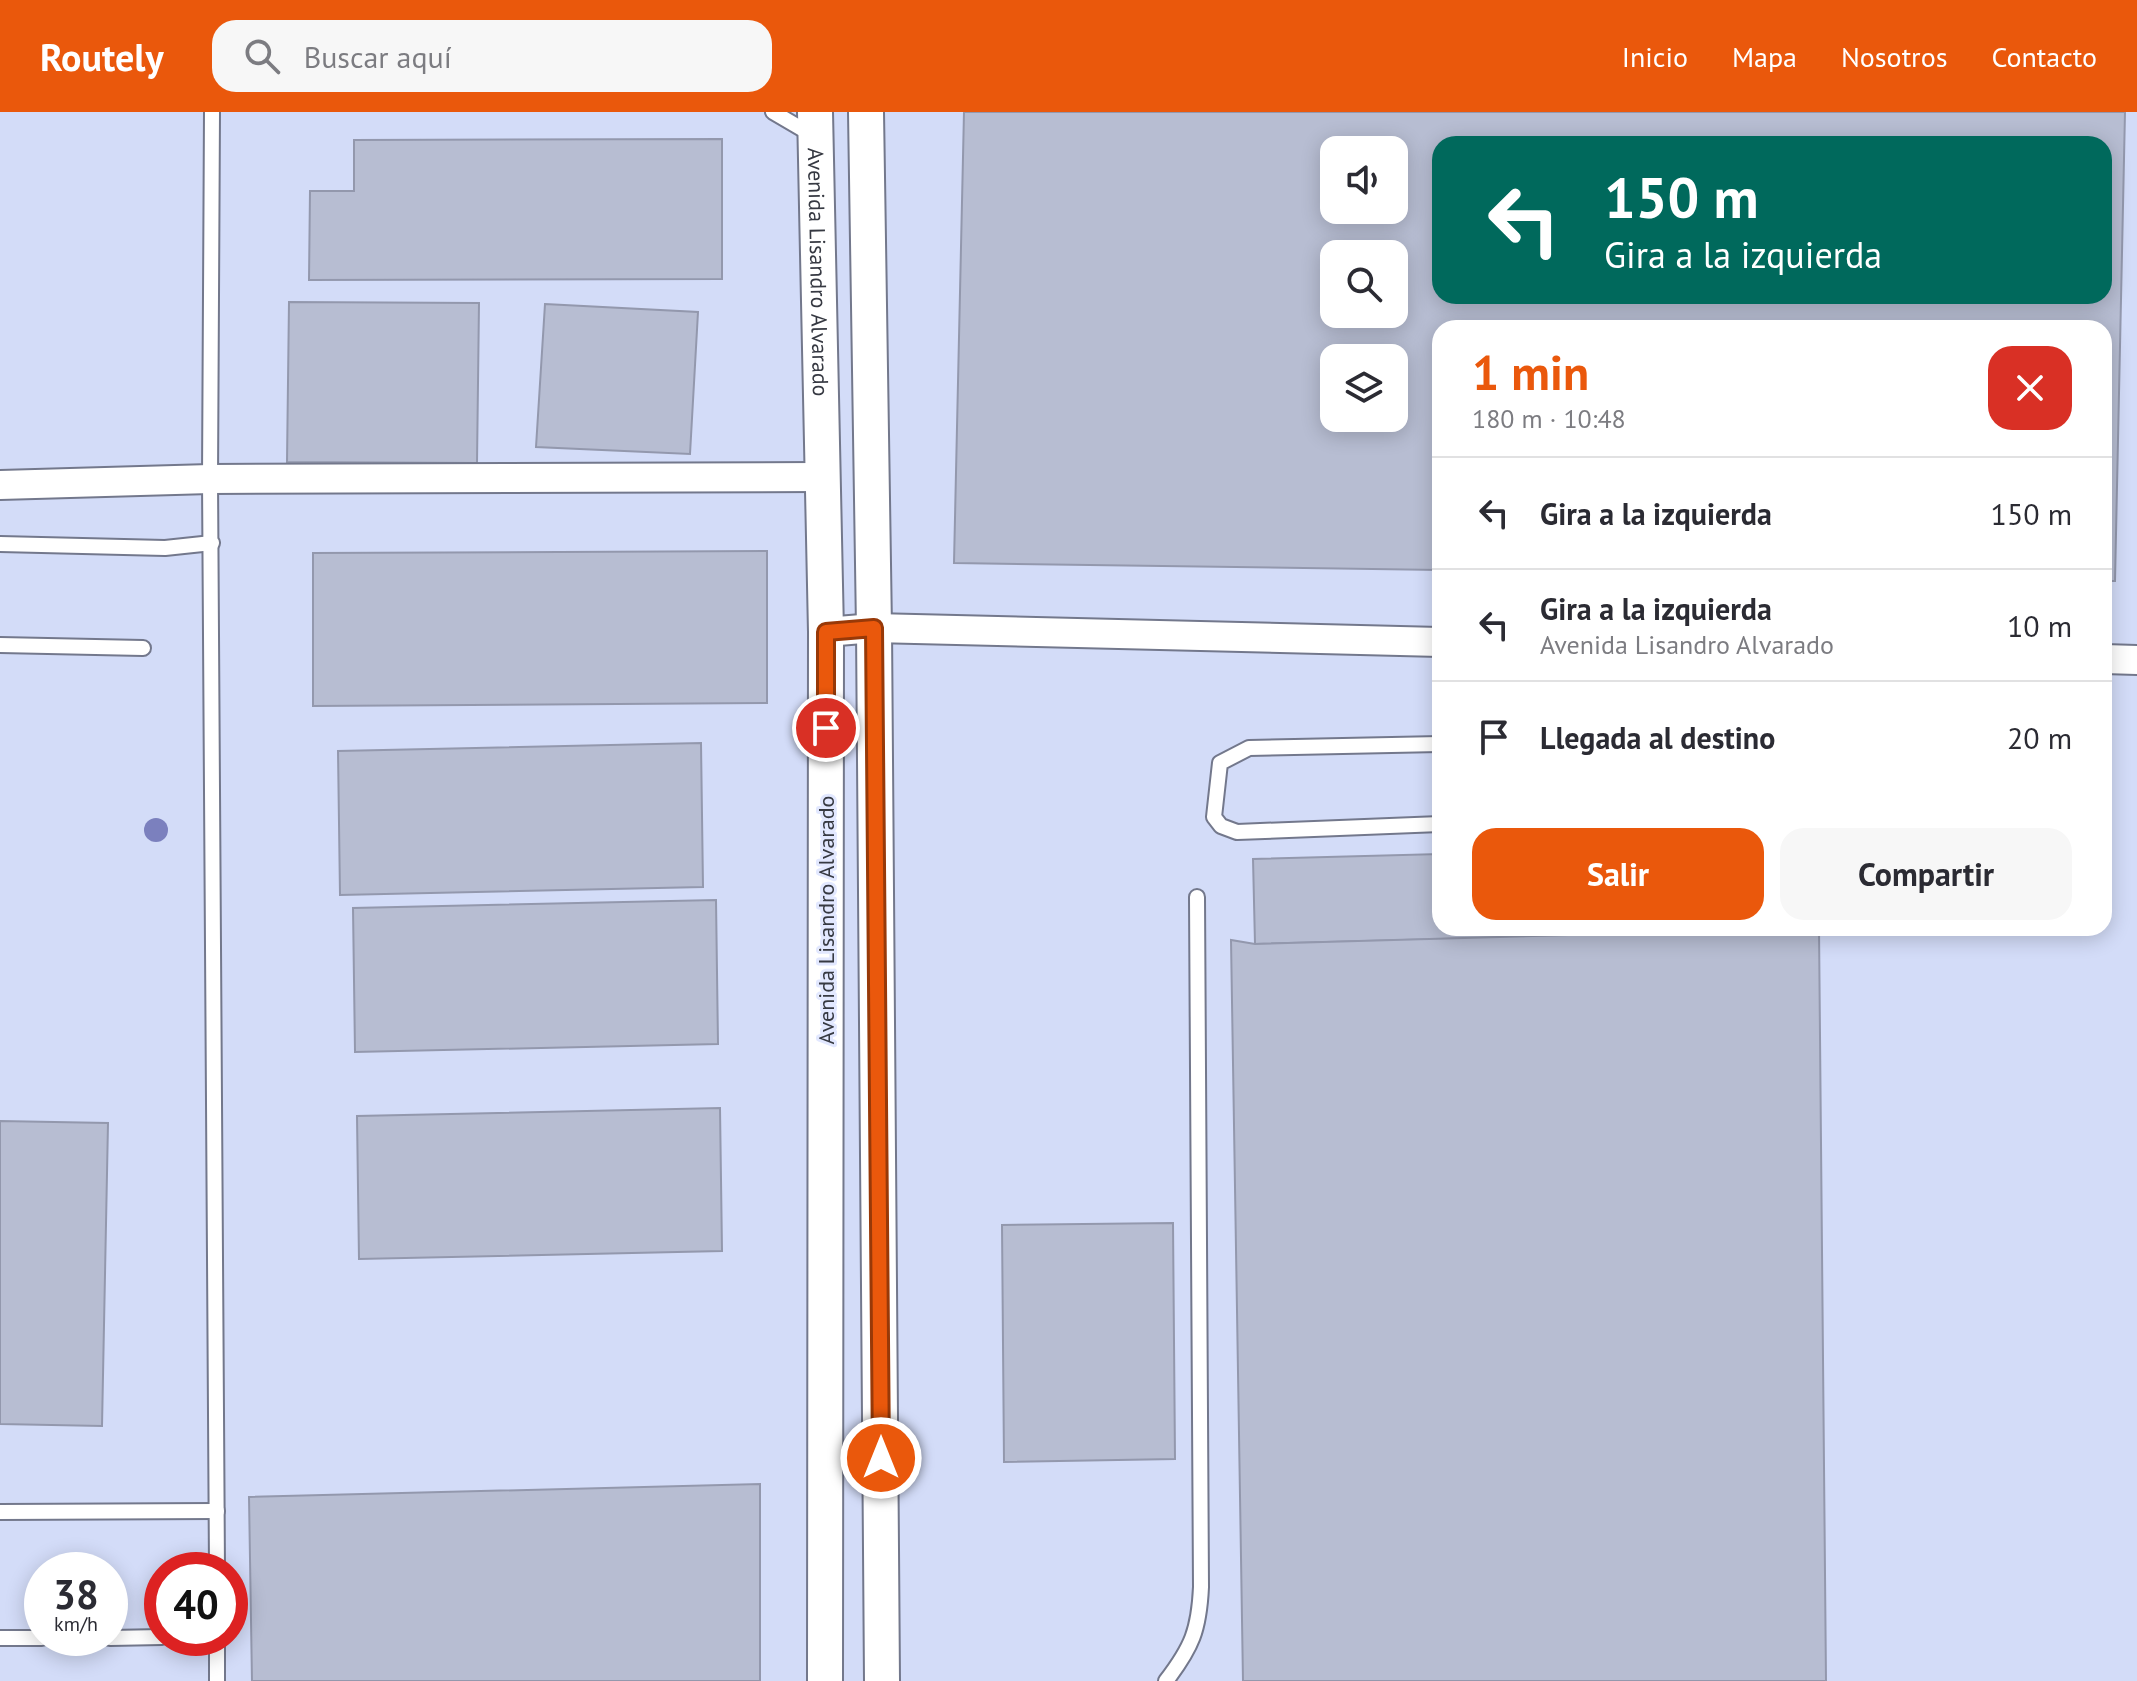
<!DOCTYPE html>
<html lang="es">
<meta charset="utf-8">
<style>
body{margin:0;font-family:"PT Sans",sans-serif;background:#f7f7f7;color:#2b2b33;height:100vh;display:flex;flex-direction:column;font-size:30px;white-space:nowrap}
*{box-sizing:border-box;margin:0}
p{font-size:26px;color:#7c7c81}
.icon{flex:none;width:44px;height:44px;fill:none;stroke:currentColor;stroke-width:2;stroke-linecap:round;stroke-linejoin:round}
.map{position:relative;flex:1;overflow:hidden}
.side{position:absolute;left:1432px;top:208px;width:680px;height:616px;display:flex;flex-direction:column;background:#fff;border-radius:24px;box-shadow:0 4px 20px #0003}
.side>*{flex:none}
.top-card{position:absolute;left:1432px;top:24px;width:680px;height:168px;border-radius:24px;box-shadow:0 4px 20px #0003;background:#00695c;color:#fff;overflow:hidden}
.buttons{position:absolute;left:1320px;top:24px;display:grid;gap:16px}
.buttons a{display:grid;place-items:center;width:88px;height:88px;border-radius:16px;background:#fff;box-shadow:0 4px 20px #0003;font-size:40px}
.speed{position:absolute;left:24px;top:1440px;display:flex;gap:16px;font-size:40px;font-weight:700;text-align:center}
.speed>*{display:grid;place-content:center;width:104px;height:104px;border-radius:50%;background:#fff;box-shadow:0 4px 20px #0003;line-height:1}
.speed small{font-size:20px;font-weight:400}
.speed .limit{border:12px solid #d22;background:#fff;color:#111}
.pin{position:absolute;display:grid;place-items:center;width:68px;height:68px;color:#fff;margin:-34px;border:4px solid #fff;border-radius:50%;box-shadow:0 2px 8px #0007}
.me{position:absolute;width:88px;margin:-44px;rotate:0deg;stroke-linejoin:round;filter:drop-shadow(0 0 6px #0008)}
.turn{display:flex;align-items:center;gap:28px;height:168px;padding:0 40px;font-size:36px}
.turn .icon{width:104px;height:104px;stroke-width:2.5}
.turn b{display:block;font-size:56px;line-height:68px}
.round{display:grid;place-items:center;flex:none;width:84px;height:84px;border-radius:24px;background:#f7f7f7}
.overview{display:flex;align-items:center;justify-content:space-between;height:136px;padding:0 40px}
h1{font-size:48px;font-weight:700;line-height:60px;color:#ea580c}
.cta{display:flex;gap:16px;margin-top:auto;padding:16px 40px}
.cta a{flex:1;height:92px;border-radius:24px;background:#ea580c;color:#fff;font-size:32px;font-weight:700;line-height:92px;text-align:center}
.cta a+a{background:#f7f7f7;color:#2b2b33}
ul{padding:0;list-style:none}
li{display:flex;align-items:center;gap:24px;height:112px;padding:0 40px;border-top:2px solid #e1e1e2}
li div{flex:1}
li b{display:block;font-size:30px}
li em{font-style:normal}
header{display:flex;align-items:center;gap:48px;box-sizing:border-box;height:112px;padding:0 40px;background:#ea580c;color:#fff}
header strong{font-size:38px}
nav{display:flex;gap:44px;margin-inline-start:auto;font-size:28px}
.search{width:560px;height:72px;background:#f7f7f7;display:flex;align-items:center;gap:20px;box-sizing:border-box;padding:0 28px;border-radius:24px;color:#7c7c81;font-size:30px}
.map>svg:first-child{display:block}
.built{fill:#d3dcf8;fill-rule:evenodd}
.building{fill:#b7bdd2;stroke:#9398ad;stroke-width:2;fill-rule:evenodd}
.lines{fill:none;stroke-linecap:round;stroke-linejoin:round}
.service-casing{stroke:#73788c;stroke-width:18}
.minor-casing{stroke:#73788c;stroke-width:32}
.tertiary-casing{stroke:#73788c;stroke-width:38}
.service{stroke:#fff;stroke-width:14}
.minor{stroke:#fff;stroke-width:28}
.tertiary{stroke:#fff;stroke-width:34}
.tree{fill:#7b80be}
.route-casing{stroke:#983908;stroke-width:20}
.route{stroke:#ea580c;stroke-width:14}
.labels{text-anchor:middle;stroke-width:6;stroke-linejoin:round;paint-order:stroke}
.street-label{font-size:22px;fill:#363942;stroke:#e2e8ff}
</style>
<header>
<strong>Routely</strong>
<div class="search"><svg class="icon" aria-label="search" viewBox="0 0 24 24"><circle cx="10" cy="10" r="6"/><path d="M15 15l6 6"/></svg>Buscar aquí</div>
<nav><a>Inicio</a><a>Mapa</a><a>Nosotros</a><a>Contacto</a></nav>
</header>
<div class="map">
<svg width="2137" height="1569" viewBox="0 0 2137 1569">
<rect width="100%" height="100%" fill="#e2e8ff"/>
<path class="built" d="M0 0H2137V1569H0ZM1440 32H2104V184H1440ZM1334 38H1394V98H1334ZM1334 142H1394V202H1334ZM1440 216H2104V816H1440ZM1334 246H1394V306H1334ZM42 1458H110V1526H42ZM162 1458H230V1526H162Z"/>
<g class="building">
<path d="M964 0H2125L2115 469H2104V216H1440V458L954 451ZM1440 32H2104V184H1440ZM1334 38H1394V98H1334ZM1334 142H1394V202H1334ZM1334 246H1394V306H1334Z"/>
<path d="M722 27V167L309 168 310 79H354V28Z"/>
<path d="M289 190 479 191 477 351 287 350Z"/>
<path d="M545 192 698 200 690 342 536 335Z"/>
<path d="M767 439V591L313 594V441Z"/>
<path d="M701 631 703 775 340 783 338 639Z"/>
<path d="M1440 742V816H1748V819L1255 832 1253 747Z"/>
<path d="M716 788 718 932 355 940 353 796Z"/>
<path d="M1819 816 1826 1569H1243L1231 828 1255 832Z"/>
<path d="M720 996 722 1139 359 1147 357 1004Z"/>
<path d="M0 1009 108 1011 102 1314 0 1312Z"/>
<path d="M1173 1111 1175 1347 1004 1350 1002 1113Z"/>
<path d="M760 1372V1569H252L249 1385Z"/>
</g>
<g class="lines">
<g class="service-casing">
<g id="service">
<path d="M212 0 210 367 217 1458"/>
<path d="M773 0 814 24"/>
<path d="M0 432 165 436 212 431"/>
<path d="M0 533 143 536"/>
<path d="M1440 632 1249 636 1220 651 1214 705 1221 714 1237 720 1440 712"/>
<path d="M0 1400 217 1399"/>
<path d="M0 1526H42"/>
<path d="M110 1526 162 1525"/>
<path d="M217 1569V1526"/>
<path d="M1166 1569C1192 1535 1199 1518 1201 1475L1197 785"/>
</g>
</g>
<g class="minor-casing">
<g id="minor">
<path d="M0 373 210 367 820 365"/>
<path d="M826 520 874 516 1440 530"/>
<path d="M2104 547 2137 548"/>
</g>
</g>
<g class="tertiary-casing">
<g id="tertiary">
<path id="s1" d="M815 0 826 520 825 1569"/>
<path d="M866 0 874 516 882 1569"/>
</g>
</g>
<use href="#service" class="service"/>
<use href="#minor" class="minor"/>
<use href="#tertiary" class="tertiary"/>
</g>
<circle class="tree" cx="156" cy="718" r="12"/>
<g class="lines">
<g class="route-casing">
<path id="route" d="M826 616V520L874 516 881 1346"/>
</g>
<use href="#route" class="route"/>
</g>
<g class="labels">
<g class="street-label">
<text dy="8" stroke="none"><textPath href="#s1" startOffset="160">Avenida Lisandro Alvarado</textPath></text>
<text transform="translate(826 808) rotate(-90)" y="8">Avenida Lisandro Alvarado</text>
</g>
</g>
</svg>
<div class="buttons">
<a><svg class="icon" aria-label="sound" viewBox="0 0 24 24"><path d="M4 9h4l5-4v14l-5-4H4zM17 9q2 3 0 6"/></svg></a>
<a><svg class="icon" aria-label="search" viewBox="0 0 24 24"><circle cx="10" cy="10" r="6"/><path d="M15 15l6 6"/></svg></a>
<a><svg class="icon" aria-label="layers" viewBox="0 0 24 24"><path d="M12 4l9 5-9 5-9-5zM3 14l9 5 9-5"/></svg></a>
</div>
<div class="speed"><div>38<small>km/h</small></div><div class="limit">40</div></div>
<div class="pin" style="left:826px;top:616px;background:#d93025"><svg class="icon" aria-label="arrive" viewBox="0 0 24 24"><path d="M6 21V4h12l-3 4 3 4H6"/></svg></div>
<svg class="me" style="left:881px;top:1346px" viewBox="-20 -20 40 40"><circle r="17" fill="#ea580c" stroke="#fff" stroke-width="3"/><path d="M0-11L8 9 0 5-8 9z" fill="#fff"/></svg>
<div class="top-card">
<div class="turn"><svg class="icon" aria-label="left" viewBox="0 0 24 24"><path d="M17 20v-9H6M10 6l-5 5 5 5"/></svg><div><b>150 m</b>Gira a la izquierda</div></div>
</div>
<section class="side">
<div class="overview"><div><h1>1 min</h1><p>180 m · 10:48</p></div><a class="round" style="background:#d93025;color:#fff"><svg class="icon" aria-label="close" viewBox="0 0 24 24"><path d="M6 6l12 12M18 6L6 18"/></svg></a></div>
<ul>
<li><svg class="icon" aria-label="left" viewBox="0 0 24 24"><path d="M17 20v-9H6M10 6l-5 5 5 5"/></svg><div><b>Gira a la izquierda</b></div><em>150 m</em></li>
<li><svg class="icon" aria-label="left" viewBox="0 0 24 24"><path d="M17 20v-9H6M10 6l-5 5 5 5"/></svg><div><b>Gira a la izquierda</b><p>Avenida Lisandro Alvarado</p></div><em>10 m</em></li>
<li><svg class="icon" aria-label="arrive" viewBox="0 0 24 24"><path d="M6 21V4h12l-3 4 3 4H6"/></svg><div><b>Llegada al destino</b></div><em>20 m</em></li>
</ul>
<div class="cta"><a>Salir</a><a>Compartir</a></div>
</section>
</div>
